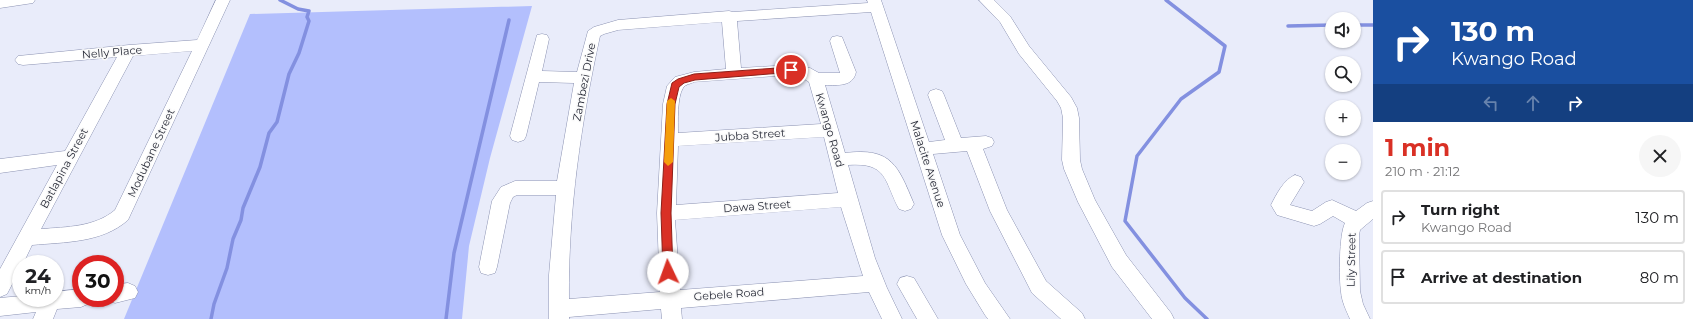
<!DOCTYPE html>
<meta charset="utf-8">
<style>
body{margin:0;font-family:Montserrat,sans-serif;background:#f6f6f6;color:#202124;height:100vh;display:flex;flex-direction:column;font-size:15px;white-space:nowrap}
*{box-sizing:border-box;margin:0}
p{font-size:13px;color:#757577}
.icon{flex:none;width:22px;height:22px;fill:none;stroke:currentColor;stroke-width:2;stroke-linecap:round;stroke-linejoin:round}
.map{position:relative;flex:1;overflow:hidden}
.side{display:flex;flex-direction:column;background:#fff;width:320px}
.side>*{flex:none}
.guide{background:#1a4fa0;color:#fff;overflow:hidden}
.controls{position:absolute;left:1325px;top:12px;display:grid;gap:8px}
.controls a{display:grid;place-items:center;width:36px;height:36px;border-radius:50%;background:#fff;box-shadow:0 1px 3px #0004;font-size:20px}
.speed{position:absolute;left:12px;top:255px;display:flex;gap:8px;font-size:20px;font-weight:700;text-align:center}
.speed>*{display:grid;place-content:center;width:52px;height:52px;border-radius:50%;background:#fff;box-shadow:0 1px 3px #0004;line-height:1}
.speed small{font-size:10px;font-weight:400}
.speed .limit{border:6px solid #d22;background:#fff;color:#111}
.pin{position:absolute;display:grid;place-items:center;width:34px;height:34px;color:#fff;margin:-17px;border:2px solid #fff;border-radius:50%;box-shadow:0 1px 4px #0007}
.me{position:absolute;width:44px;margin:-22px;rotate:357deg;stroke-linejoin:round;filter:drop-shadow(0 0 3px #0008)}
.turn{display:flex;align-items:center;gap:14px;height:84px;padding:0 12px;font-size:18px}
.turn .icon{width:52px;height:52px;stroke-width:2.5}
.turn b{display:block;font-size:28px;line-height:34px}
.lanes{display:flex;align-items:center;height:38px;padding:0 12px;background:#0003;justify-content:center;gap:20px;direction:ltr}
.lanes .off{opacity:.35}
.round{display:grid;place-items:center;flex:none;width:42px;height:42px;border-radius:21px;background:#f6f6f6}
.overview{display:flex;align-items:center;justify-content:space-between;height:68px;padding:0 12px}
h1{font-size:24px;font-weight:700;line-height:30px;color:#d93025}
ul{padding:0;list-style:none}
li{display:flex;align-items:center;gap:12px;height:54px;margin:0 8px 6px;padding:0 4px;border:2px solid #e0e0e0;border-radius:4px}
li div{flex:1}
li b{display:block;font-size:15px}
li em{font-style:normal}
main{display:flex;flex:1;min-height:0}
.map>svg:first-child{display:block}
.green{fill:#b3bffd}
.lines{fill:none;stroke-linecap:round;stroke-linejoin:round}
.stream{stroke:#8390e0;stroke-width:3.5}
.minor-casing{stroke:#8b92b2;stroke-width:1}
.minor{fill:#fff;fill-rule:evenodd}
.route{fill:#d93025;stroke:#8d1f18}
.slow{fill:#f59e0b}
.labels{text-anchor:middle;stroke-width:3;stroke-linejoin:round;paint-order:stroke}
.street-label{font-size:11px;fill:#262936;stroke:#fafafa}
</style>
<main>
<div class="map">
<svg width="1373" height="319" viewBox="0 0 1373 319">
<rect width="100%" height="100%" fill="#e9ecfa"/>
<path class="green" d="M532 6 490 158 469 246 462 319H124L250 14Z"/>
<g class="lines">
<g class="stream">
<path d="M1166 0 1225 46 1219 72 1181 99 1137 156 1125 221 1185 298 1207 319"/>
<path d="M1354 25H1373"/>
<path d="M1288 26 1332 25"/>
<path d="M211 319 214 304 227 268 233 239 241 220 243 208 260 167 269 133 277 122 289 74 299 53 309 21 307 17 309 11 298 9 280 0"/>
<path d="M446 319 454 253 509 20"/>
</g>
<g class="minor-casing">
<g id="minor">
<path d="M0 0H35L33 3 0 8Z"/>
<path d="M216 0H230L128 220C102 243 65 242 32 245L23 264H21V267L7 294 0 297V269L57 165 0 173V159L65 151 117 57 23 65 18 64 15 60 18 56 129 45 197 40ZM192 51 115 210C95 227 67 227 41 229L133 56Z"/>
<path d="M867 0H881L929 142 945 140 928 95 930 91 936 89 942 91 944 95 961 138 986 136 992 138 994 142 992 146 983 149 1007 210 1046 281 1082 313 1085 319H1061L1032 293 990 211 967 151 933 154 960 235 985 283 1010 319H988L985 315 966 284 942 235 871 12 737 21 741 68 791 65 810 68 819 73H840L830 41 832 37 837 36 842 37 856 72C853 87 838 85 825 85L845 153C892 147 898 166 914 204L911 209 905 211 899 209C884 181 888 162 848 165L875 258 887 288 902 319H882L869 292 681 308 682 319H662L661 309 569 317V319H549V275L556 195H517L513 197 510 203 497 267 495 273 488 275 481 273 479 267 492 201 501 187 515 181H557L574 83 539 82 526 136 524 140 518 142 512 140 510 136 537 35 542 34 547 35 549 39 542 71 577 72 588 31 594 27 618 20 729 11 733 12 868 3ZM722 22 726 69 694 72 675 77 667 86 663 104 657 213 660 292 569 299C568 211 581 123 600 36L604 34 618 30ZM791 75 801 77 809 82 821 124 678 133C678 122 677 97 683 88 685 84 691 84 694 82ZM824 137 838 193 676 205 678 146ZM841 207 863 276 680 290 675 220Z"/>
<path d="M979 0H994L1010 16 1029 46 1071 97 1077 108 1079 118 1080 160 1082 169 1095 200 1126 255 1171 313 1174 319H1152L1112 267 1078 202 1064 169 1062 160 1063 118 1061 108 1057 101 1019 54 1000 22Z"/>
<path d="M1295 175 1301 177 1304 182 1290 205 1312 211 1326 202 1332 200 1356 211 1367 203 1373 201V219L1360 230 1359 235 1360 291 1363 304 1370 319H1350C1346 310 1342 302 1341 292 1339 278 1339 235 1345 223L1333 216 1320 224 1314 226 1277 215 1271 205C1276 195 1284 179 1295 175Z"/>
<path d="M907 276 914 278 938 319H917L897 284 900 278Z"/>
<path d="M128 283 135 286 138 292 135 298 115 303 108 300 107 298H115V285Z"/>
<path d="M81 289V298H91L88 304 81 307 57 309 53 319H33L36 312 0 316V298L21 296V298H55V292Z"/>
</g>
</g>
<use href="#minor" class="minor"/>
</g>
<path class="route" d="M791 67 795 70 794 72 695 80 684 83 679 87 675 104 671 213 673 272 672 275 668 276 664 275 663 272 661 213 667 104 672 83 678 79 694 74Z"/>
<path class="slow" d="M671 98 675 101 673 162 668 166 664 162 667 101Z"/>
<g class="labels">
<g class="street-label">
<text transform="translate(112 52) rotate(-5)" y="4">Nelly Place</text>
<text transform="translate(584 82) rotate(-79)" y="4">Zambezi Drive</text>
<text transform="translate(830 130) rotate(74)" y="4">Kwango Road</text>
<text transform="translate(750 135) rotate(-4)" y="4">Jubba Street</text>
<text transform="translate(151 153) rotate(-65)" y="4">Modubane Street</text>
<text transform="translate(928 164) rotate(72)" y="4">Malacite Avenue</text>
<text transform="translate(64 168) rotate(-62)" y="4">Batlapina Street</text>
<text transform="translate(757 206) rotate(-4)" y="4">Dawa Street</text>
<text transform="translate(1351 260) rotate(-89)" y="4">Lily Street</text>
<text transform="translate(729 294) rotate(-4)" y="4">Gebele Road</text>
</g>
</g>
</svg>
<div class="controls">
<a><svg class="icon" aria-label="sound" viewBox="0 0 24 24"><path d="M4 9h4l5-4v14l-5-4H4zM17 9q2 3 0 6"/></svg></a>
<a><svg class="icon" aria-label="search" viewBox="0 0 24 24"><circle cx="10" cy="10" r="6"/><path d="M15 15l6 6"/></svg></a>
<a>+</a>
<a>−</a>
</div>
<div class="speed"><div>24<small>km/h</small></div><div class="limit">30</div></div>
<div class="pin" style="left:791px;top:70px;background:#d93025"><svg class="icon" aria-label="arrive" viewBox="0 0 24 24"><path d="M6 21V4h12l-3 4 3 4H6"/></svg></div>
<svg class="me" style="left:668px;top:272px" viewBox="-20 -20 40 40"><circle r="19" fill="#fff"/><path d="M0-13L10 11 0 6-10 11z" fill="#d93025"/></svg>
</div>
<section class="side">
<div class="guide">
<div class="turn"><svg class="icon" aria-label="right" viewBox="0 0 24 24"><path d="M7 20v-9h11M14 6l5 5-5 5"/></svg><div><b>130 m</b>Kwango Road</div></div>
<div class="lanes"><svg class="icon off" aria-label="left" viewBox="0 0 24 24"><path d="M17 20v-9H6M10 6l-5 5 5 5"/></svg><svg class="icon off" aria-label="ahead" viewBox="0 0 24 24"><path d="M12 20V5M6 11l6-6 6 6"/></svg><svg class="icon" aria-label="right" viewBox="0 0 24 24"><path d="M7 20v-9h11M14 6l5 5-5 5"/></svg></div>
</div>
<div class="overview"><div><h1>1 min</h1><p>210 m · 21:12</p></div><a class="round"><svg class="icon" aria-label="close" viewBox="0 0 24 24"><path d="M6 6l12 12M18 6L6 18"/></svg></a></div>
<ul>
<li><svg class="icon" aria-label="right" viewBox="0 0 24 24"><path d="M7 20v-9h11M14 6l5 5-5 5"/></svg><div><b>Turn right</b><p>Kwango Road</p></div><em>130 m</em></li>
<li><svg class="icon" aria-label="arrive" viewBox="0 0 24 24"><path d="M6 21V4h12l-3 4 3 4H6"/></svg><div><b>Arrive at destination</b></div><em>80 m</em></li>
</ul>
</section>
</main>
